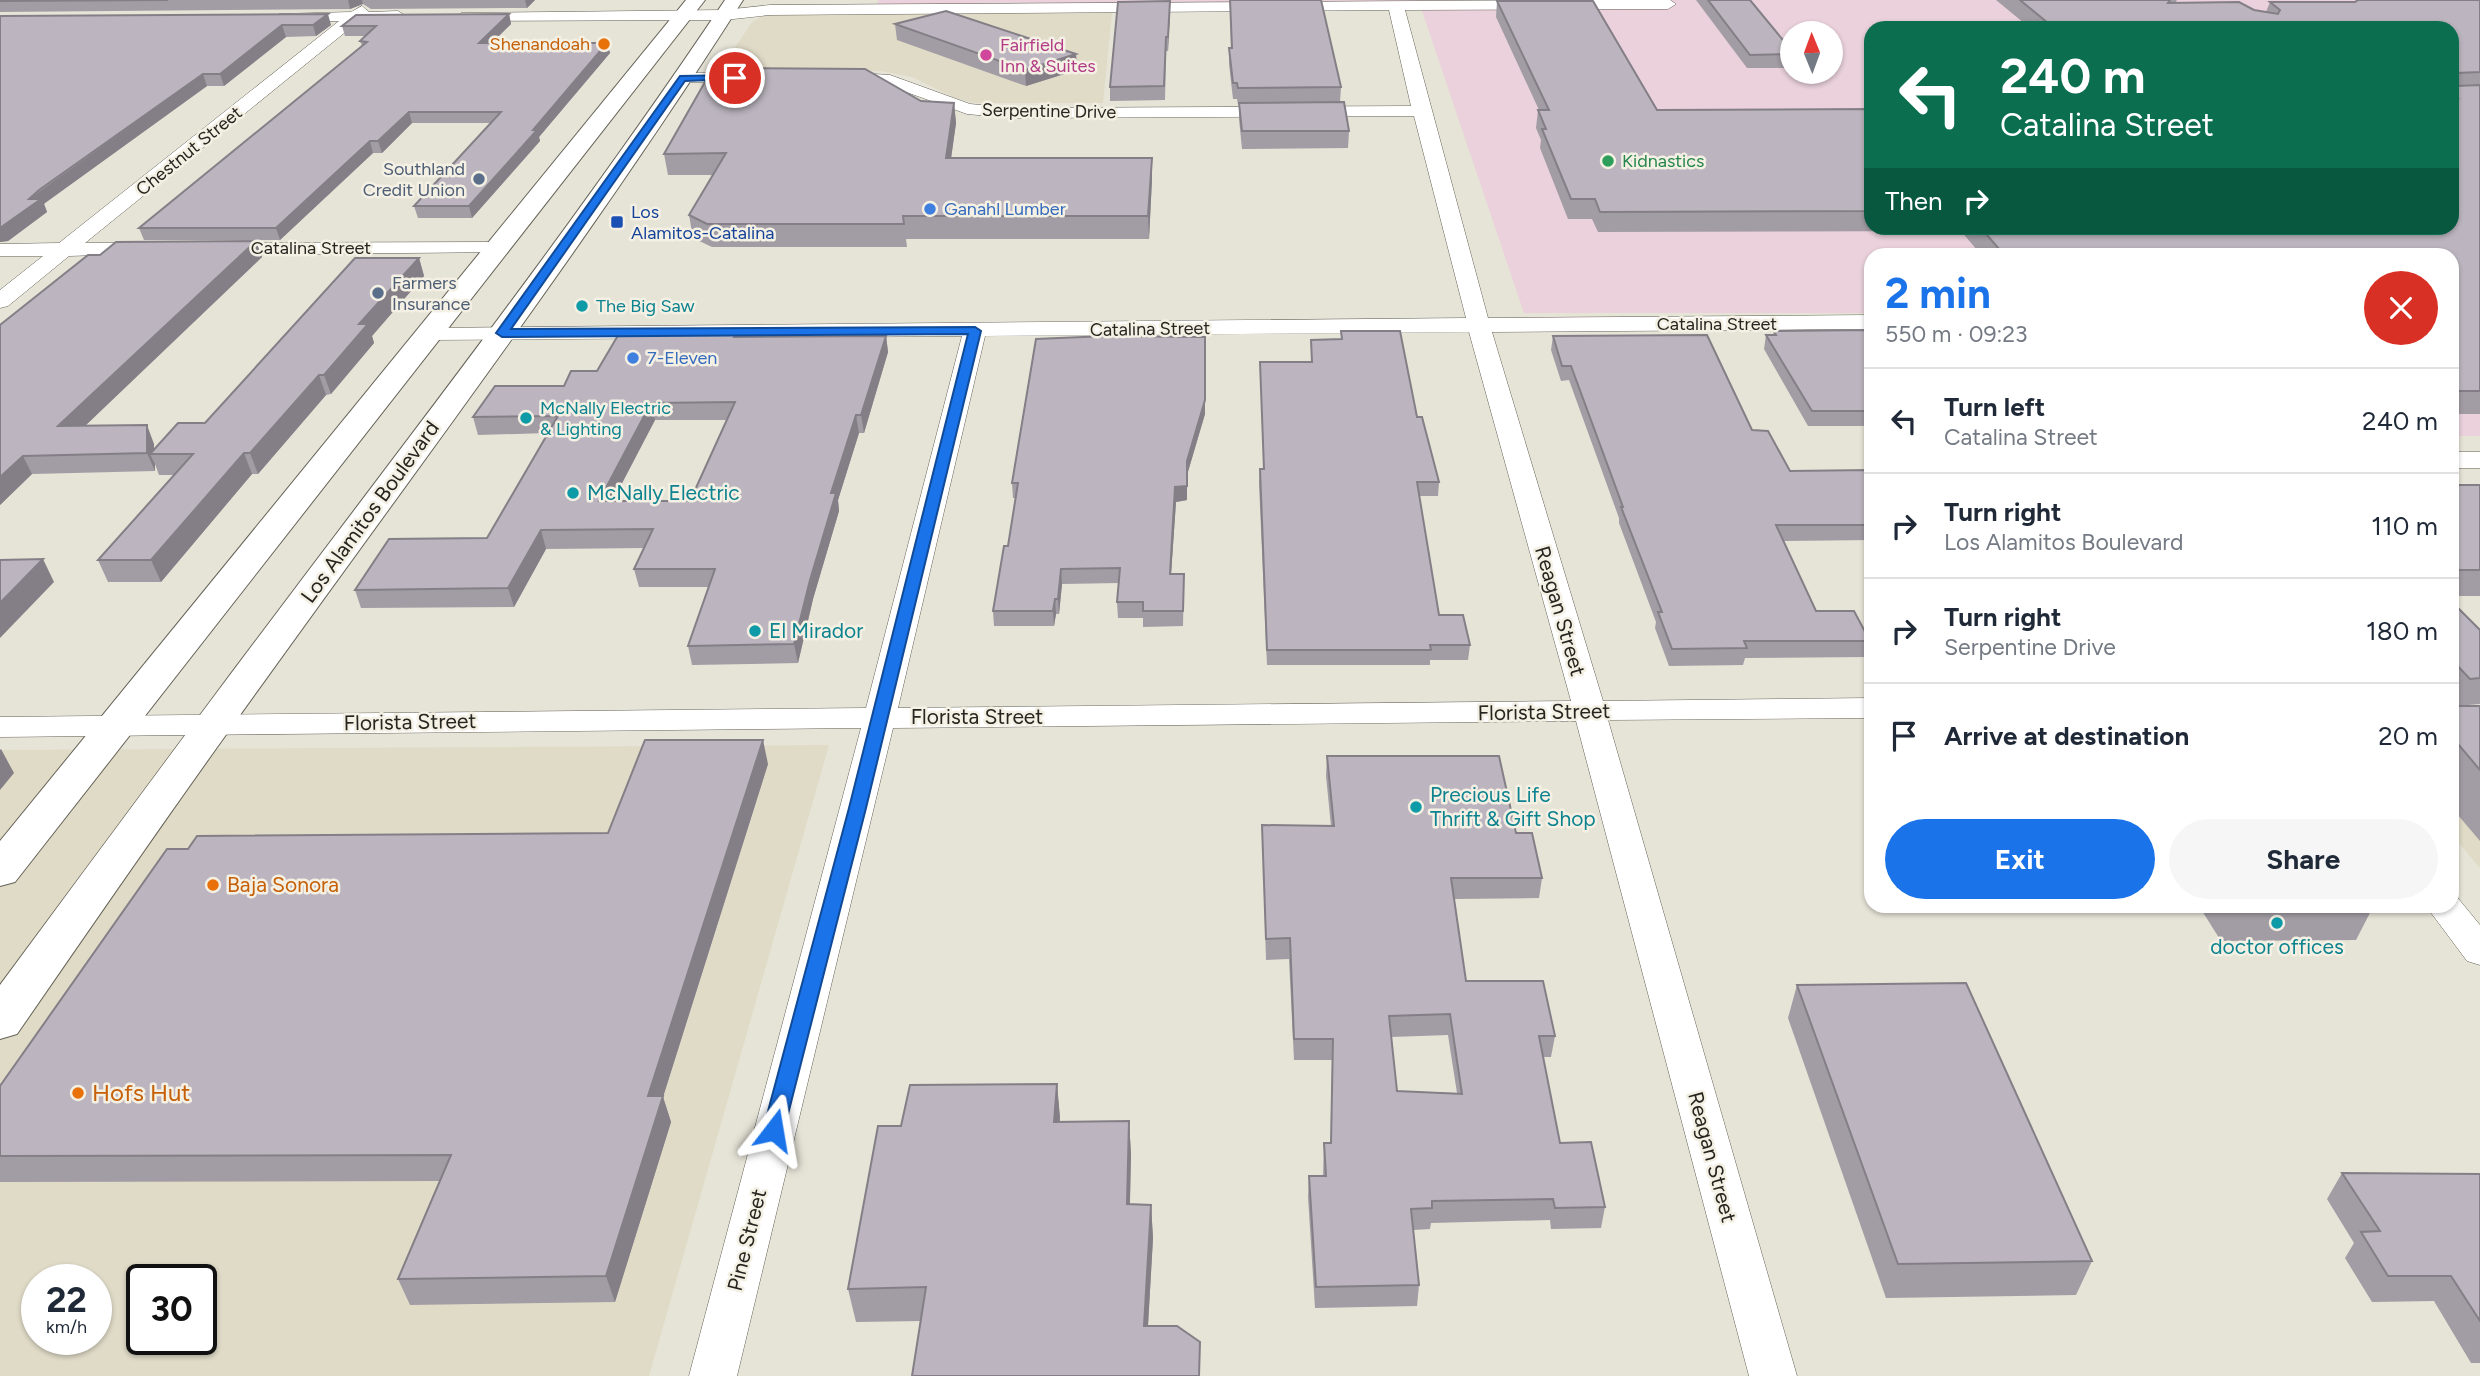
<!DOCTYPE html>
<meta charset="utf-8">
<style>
body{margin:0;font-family:Figtree,sans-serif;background:#f6f6f7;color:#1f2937;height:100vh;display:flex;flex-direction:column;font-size:26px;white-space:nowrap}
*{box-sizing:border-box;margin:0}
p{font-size:23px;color:#747a83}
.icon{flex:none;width:38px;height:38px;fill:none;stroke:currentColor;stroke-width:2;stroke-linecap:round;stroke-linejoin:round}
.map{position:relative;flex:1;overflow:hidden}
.sheet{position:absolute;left:1864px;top:248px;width:595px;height:665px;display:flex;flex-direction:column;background:#fff;border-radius:21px;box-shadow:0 2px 5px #0004}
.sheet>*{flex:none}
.guide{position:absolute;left:1864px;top:21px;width:595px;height:214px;border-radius:21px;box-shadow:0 2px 5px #0004;background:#0b6e4f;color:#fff;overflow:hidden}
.needle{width:46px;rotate:359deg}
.buttons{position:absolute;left:1780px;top:21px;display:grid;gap:14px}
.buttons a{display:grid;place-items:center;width:63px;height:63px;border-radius:50%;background:#fff;box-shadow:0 2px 5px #0004;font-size:35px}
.speed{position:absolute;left:21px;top:1264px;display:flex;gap:14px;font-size:35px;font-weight:700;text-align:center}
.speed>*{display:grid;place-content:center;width:91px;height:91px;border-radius:50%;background:#fff;box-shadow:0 2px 5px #0004;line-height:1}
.speed small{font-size:18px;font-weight:400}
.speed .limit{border:4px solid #111;border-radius:10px;background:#fff;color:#111}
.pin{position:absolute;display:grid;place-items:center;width:60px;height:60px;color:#fff;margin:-30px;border:4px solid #fff;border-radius:50%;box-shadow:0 2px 7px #0007}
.me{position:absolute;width:77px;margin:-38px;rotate:14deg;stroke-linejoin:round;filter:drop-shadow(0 0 5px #0008)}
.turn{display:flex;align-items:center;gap:24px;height:147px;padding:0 21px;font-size:32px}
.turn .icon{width:91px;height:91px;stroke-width:2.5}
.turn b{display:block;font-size:49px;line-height:60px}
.then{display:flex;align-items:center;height:66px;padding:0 21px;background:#0003;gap:14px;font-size:26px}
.round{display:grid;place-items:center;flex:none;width:74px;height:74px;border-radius:37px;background:#f6f6f7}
.headline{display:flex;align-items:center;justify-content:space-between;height:119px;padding:0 21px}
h1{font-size:42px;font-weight:700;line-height:52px;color:#1a73e8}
.button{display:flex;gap:14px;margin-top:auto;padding:14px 21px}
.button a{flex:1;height:80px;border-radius:42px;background:#1a73e8;color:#fff;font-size:28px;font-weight:700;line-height:80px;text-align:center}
.button a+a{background:#f6f6f7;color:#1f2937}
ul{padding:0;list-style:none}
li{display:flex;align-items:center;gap:21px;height:105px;padding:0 21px;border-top:2px solid #e0e1e3}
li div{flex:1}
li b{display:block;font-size:26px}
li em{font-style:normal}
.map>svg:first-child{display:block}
.built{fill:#e0dbc7;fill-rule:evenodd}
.industrial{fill:#ead1db;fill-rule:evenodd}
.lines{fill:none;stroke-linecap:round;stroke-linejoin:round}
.minor-casing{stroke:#656257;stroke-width:1}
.primary-casing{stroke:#656257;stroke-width:2}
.minor{fill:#fff;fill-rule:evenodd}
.primary{fill:#fff;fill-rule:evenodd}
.wall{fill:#a29ca4;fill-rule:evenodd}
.shaded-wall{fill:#847f86}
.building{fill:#bcb5bf;stroke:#847f86;stroke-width:2;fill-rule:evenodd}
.route{fill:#1a73e8;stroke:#114b97;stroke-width:2}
.food-dot{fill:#e8710a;stroke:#f4f0e4;stroke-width:2.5}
.hotel-dot{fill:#d1479c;stroke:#f4f0e4;stroke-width:2.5}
.leisure-dot{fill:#2e9e5b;stroke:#f4f0e4;stroke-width:2.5}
.service-dot{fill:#5c6f8a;stroke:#f4f0e4;stroke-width:2.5}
.shop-dot{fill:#3f7fe0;stroke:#f4f0e4;stroke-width:2.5}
.transit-dot{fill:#1a4fb4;stroke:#f4f0e4;stroke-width:2.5}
.culture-dot{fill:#0f9aa8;stroke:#f4f0e4;stroke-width:2.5}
.labels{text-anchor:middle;stroke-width:5;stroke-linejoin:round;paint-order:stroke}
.far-food-label{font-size:18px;fill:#c56008;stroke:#f4f0e4;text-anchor:end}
.far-hotel-label{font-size:18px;fill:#b23c85;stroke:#f4f0e4;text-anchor:start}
.far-street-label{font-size:18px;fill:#262520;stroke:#f4f0e4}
.far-leisure-label{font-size:18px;fill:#27864d;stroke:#f4f0e4;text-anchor:start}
.far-service-label{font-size:18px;fill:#4e5e75;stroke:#f4f0e4;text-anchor:end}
.far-shop-label{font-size:18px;fill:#366cbe;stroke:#f4f0e4;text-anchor:start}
.far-transit-label{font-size:18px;fill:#164399;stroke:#f4f0e4;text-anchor:start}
.far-culture-label{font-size:18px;fill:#0d838f;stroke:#f4f0e4;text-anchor:start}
.culture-label{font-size:21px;fill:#0d838f;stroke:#f4f0e4;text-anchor:start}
.street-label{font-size:21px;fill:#262520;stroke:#f4f0e4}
.food-label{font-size:21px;fill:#c56008;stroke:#f4f0e4;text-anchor:start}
.near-food-label{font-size:24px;fill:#c56008;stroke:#f4f0e4;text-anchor:start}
</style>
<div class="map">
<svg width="2480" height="1376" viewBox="0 0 2480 1376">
<rect width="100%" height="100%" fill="#e6e3d7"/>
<g class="built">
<path d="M1112 12 1103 103H975L955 98 912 77 881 71H756L724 64 752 22 769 13Z"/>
<path d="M2452 740H2480V868L2452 835Z"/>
<path d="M829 745 649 1376H0V750ZM37 1279H96V1339H37ZM142 1279H201V1339H142Z"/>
</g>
<path class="industrial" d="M879 0H2480V436H2452V256H1871V313H1524L1419 2 876 5ZM1871 28H2452V228H1871ZM1792 33H1830V72H1792Z"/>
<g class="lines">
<g class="minor-casing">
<g id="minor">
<path d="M1575 0H1670L1676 4 1668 9 1405 10 1488 318 1871 315V329L1492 332 1603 701 1871 698V718L1608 720 1797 1376H1749L1576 721 893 728 737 1376H689L861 728 0 737V717L866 708 962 336 430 340 422 338 418 333 422 328 1466 318 1414 116 1012 118 967 114 887 85 842 82 833 77 842 72 890 75 970 104 1012 108 1411 106 1389 10 770 15 724 20 467 21 461 19 459 16 461 13 724 10 770 5ZM1469 332 1571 701 898 708 985 336Z"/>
<path d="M362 6 369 12 398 11 406 16 398 21H359L85 243H149L156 245 160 249 156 253 69 256 8 306 0 308V290L43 256H0V244L59 243 339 21 285 22 277 17 279 14 351 12Z"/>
<path d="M683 73H748L757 78 748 83 677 82 674 78 677 74Z"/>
<path d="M497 242 504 244 508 248 504 252 218 255 211 253 207 249 211 245 218 243Z"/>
<rect x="2452" y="452" width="28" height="16"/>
<path d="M2452 895 2457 897 2480 925V965L2467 961 2426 906H2452Z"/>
</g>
</g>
<g class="primary-casing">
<g id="primary">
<path d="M686 0H705L15 882 0 886V841Z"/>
<path d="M725 0H743C583 251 401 489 228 732 156 832 87 933 17 1034L0 1039V985C103 845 207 705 312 566 453 380 595 194 725 0Z"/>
</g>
</g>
<use href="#minor" class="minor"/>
<use href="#primary" class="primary"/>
</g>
<g class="wall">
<path d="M0 0H535L527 8 371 9 363 4 350 9 0 12Z"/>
<path d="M1230 0 1341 87 1340 102 1349 131 1348 148 1242 149 1239 119V104H1238L1237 99H1233L1229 64V48H1231Z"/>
<path d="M1696 0H1750L1792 54V68H1747Z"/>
<path d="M1996 0H2177L2175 3 2266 12 2270 2 2480 0V414H2452V256H1982L1961 231 1598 232 1592 219H1568L1540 148 1541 140 1536 128 1538 110H1539L1496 17 1497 1 1657 110 1871 109V228H2452V28H2030Z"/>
<path d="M1170 1 1168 51H1166L1165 100 1110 101V87Z"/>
<path d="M509 14 511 24 492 43H607L610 53 539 137 540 141 472 218H418L414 206 491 123H412L382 153H373L280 240H144L139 228 362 46 360 41 365 36H345L342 26Z"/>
<path d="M0 16 331 25 316 36 286 37 224 86H207L45 203 44 204 47 212 8 241 0 242Z"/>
<path d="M895 24 1076 54 1077 70 1026 86 897 40Z"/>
<path d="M921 101 954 103 956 123 951 158 1152 179 1149 239H906L907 247H712L693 238 689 215 713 175H668L664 154Z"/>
<path d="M256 241 262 257 85 426 154 444V449L205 423 419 258 424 276 372 336 374 343 331 394 326 395 258 474H252L161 582H108L98 560 174 475H159L155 464V471L32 474 0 505V325L100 255Z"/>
<path d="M1871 330V427L1870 426H1808L1764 349 1766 335H1773L1774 331Z"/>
<path d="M1341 331 1417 417 1439 482 1438 496H1419L1439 615 1470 645 1468 660H1430V665H1267L1259 483 1260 469H1264L1260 362H1311V340L1341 339Z"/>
<path d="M886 336 888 352 864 433H859L838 500 839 511 813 599 798 663 692 665 688 646 708 587H639L634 569 645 548 546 549 514 607 361 608 355 590 487 538 548 433 478 435 473 417 564 386 597 371 738 337ZM655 420H727L690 501H613Z"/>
<path d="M1553 336 1752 430 1790 471 1871 470V540L1784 541 1816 611 1870 641 1865 657 1745 658 1743 665 1669 666 1655 628 1656 622 1619 523V518L1569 380 1561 381 1551 350Z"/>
<path d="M1205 414 1187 475V500L1176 502 1171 574H1184L1183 626 1143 627V618H1118L1117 602 1119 583 1062 584 1059 614H1056L1054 626H994L993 611 1008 546 1016 498H1013L1012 483Z"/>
<rect x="2452" y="485" width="28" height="111"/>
<path d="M2452 602 2480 630V704L2456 706H2480V841L2452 808V706H2455L2452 702Z"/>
<path d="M1327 756 1516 833 1542 878 1539 898 1454 899 1466 981 1555 1036 1551 1057H1543L1560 1143 1605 1207 1601 1228 1551 1229 1550 1220 1431 1223 1430 1229 1413 1230 1419 1285 1417 1306 1315 1308 1308 1197 1309 1176H1323L1324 1143H1331L1332 1060H1294L1289 959 1266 960 1262 825 1331 826 1326 776ZM1448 1035 1457 1093 1397 1091 1391 1037Z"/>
<path d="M768 764 663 1097 671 1122 615 1302 410 1305 398 1279 440 1181 0 1182V1086L188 849 608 833Z"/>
<path d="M2199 906H2373V907L2356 940 2221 941Z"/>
<path d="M1797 985 2092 1261 2076 1295 1886 1298 1788 1018Z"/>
<path d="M1057 1084 1060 1122 1129 1121 1131 1154 1130 1204 1151 1205 1153 1238 1148 1326 921 1321 856 1322 848 1289 901 1126Z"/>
<path d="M2342 1173 2480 1174V1363H2471L2434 1301 2372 1302 2345 1258 2354 1243 2327 1199Z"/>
</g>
<g class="shaded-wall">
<path d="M348 0H362L363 4 350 9Z"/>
<path d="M525 0H535L527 8Z"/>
<path d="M1170 1V14L1168 51V37Z"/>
<path d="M328 14 331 25 316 36 313 25Z"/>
<path d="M509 14 511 24 481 53 479 43Z"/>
<path d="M282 25 286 37 224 86 220 74Z"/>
<path d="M607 43 610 53 539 137 540 141 472 218 469 206Z"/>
<path d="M1076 54 1077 70 1026 86 1025 70Z"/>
<path d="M203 74 207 86 45 203 44 204 47 212 8 241 0 242V228L29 199Z"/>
<path d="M954 103 956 123 948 180 946 158Z"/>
<path d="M409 112 412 123 382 153 378 141Z"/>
<path d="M370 141 373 153 280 240 276 228Z"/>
<path d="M1152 158V179L1149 239 1148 216Z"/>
<path d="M256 241 262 257 66 444 58 426Z"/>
<path d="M419 258 424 276 372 336 374 343 331 394 324 375 359 324Z"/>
<path d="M886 336 888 352 864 433 861 415Z"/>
<path d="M1205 337V414L1187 475V500L1176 502 1170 589V574L1175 487 1187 461Z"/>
<path d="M319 375 326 395 258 474 250 453Z"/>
<path d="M651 403 655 420 603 519 599 501Z"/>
<path d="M856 415 859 433 838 500 839 511 813 599 798 663 794 644 831 493Z"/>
<path d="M147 425 154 444V454H150L155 464V471L147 453Z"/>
<path d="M244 453 252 474 161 582 151 560Z"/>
<path d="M23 456 32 474 0 505V477Z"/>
<path d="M541 530 546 549 514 607 508 588Z"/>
<path d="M43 559 54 582 0 638V603Z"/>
<path d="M1061 569 1062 584 1059 614 1058 599Z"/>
<path d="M1055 599 1056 614 1054 626 1053 611Z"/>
<path d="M763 740 768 764 663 1097 671 1122 615 1302 606 1276 648 1096Z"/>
<path d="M1 749 14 773 0 790V750Z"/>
<path d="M1057 1084 1060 1117 1057 1156 1054 1122Z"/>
<path d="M1129 1121 1131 1154 1129 1237 1127 1204Z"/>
<path d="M1151 1205 1153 1238 1146 1360 1144 1326Z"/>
</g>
<g class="building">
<path d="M0 0H168L0 1Z"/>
<path d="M1230 0H1321L1341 87 1238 88 1237 83H1233L1229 48H1232Z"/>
<path d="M1708 0H1750L1792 51V54L1750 55Z"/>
<path d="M2020 0H2170L2168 3 2239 2 2254 10 2278 14 2280 10 2270 2H2355L2358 0H2480V72L2457 73V86L2480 85V391H2452V256H2005L1981 228H2452V98H2457L2452 95V28H2343L2337 25 2332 28H2054Z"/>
<path d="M1170 1 1168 37H1166L1164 86 1110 87 1118 2Z"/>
<path d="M1497 1H1593L1657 110 1871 109V211L1600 212 1595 199H1571L1542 129H1546L1538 110H1549Z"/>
<path d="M946 11 1076 54 1025 70 895 24Z"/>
<path d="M328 14 313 25H282L220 74H203L39 190 29 199H41L0 228V16Z"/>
<path d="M509 14 479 43H607L533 130H537L469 206H414L501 112H409L378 141H370L276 228H139L367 42 360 41 376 26H342L356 15Z"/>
<path d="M713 68 865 69 921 101 954 103 946 158H1152L1148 216H903L904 224H707L689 215 726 153 664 154Z"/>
<path d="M1344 102 1349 131H1242L1239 103Z"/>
<path d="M256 241 58 426 147 425V453L23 456 0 477V325L88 255H100L116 242Z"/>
<path d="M355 258H419L359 324H368L324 375H319L250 453H244L151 560H98L193 454H150L178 423H205Z"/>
<path d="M1871 330V411H1812L1766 335H1776L1774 331Z"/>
<path d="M737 331 734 337 886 336 861 415H856L831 493H836L810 580 794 644 688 646 715 569H634L653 529 541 530 508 588 355 590 389 539 487 538 558 416 473 417 495 386H564L571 371H597L620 332ZM735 402 690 501H599L651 403Z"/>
<path d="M1341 331H1400L1417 417H1422L1439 482H1417L1439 615H1463L1470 645H1430L1431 650H1267L1260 469H1264L1260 362H1312L1311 340 1342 339Z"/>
<path d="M1707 335 1752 430 1768 431 1790 471 1871 470V525H1776L1816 611H1854L1870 641H1744L1747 648 1672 649 1658 612H1662L1621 507H1623L1571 366H1562L1553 336Z"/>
<path d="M1107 336 1205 337V400L1187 461V486L1175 487 1170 574H1184L1183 611H1143V602H1117L1120 568 1061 569 1058 599H1055L1053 611H993L1004 546H1008L1018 483H1012L1036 339Z"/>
<rect x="2452" y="485" width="28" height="85"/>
<path d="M43 559 0 603V560Z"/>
<path d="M2452 602 2480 630V678L2470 679 2452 660Z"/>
<path d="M2452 706H2480V770L2452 737Z"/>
<path d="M645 740H763L648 1096H663L606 1276 398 1279 451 1155 0 1156V1086L167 849H188L197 836 608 833Z"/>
<path d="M1327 756H1499L1516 833H1532L1542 878H1451L1466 981H1543L1555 1036H1539L1560 1143 1591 1142 1605 1207 1555 1208 1553 1199 1432 1201V1208L1411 1209 1419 1285 1316 1287 1309 1176H1326L1324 1143H1331L1333 1039H1294L1290 938 1266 939 1262 825 1334 826ZM1450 1014 1462 1094 1397 1091 1389 1016Z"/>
<path d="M2235 906H2373V907L2236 908Z"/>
<path d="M1966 983 2092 1261 1898 1264 1797 985Z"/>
<path d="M1057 1084 1054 1122 1129 1121 1127 1204 1151 1205 1144 1326H1177L1200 1342 1199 1376H912L926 1287 848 1289 878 1126H901L910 1085Z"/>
<path d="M2342 1173 2480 1174V1321L2451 1276H2388L2361 1232 2380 1231Z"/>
</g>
<path class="route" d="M735 75 738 79 685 81 511 329 975 327 981 331 866 808 784 1130 781 1136 774 1139 766 1136 763 1130 849 808 968 334 502 337 496 333 680 76Z"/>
<g class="food-dot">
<circle cx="604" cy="44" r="7"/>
<circle cx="213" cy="885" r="7"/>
<circle cx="78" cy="1093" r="7"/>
</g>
<circle class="hotel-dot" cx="986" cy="55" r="7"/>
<circle class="leisure-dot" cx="1608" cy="161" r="7"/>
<g class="service-dot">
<circle cx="479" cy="179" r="7"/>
<circle cx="378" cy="293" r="7"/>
</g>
<g class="shop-dot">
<circle cx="930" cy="209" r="7"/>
<circle cx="633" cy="358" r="7"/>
</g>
<rect class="transit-dot" x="610" y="215" width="14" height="14" rx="3.5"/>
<g class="culture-dot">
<circle cx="582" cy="306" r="7"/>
<circle cx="526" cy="418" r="7"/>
<circle cx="573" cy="493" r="7"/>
<circle cx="755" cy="631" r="7"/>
<circle cx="1416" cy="807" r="7"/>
<circle cx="2277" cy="923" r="7"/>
</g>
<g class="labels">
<g class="far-food-label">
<text x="590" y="50">Shenandoah</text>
</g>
<g class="far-hotel-label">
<text x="1000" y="51">Fairfield<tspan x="1000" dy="21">Inn &amp; Suites</tspan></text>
</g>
<g class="far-street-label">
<text transform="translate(1049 111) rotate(1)" y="6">Serpentine Drive</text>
<text transform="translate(189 151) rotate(-39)" y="6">Chestnut Street</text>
<text x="311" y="254">Catalina Street</text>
<text x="1717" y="330">Catalina Street</text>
<text transform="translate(1150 329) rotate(-1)" y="6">Catalina Street</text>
</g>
<g class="far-leisure-label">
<text x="1622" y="167">Kidnastics</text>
</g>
<g class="far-service-label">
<text x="465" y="175">Southland<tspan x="465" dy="21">Credit Union</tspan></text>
<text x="392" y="289" text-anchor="start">Farmers<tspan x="392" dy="21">Insurance</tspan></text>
</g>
<g class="far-shop-label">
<text x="944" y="215">Ganahl Lumber</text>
<text x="647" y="364">7-Eleven</text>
</g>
<g class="far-transit-label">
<text x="631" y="218">Los<tspan x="631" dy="21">Alamitos-Catalina</tspan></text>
</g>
<g class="far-culture-label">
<text x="596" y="312">The Big Saw</text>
<text x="540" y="414">McNally Electric<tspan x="540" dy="21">&amp; Lighting</tspan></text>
</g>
<g class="culture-label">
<text x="587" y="500">McNally Electric</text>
<text x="769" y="638">El Mirador</text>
<text x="1430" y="802">Precious Life<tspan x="1430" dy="24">Thrift &amp; Gift Shop</tspan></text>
<text x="2277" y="954" text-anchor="middle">doctor offices</text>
</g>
<g class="street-label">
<text transform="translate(370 512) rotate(-54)" y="7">Los Alamitos Boulevard</text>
<text transform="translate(1560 611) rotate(74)" y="7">Reagan Street</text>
<text transform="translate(1544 712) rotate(-1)" y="7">Florista Street</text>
<text x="977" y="724">Florista Street</text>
<text transform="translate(410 722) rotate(-1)" y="7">Florista Street</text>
<text transform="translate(1712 1157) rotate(75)" y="7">Reagan Street</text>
<text transform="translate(747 1240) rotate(-76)" y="7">Pine Street</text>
</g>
<g class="food-label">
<text x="227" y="892">Baja Sonora</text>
</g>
<g class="near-food-label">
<text x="92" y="1101">Hofs Hut</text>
</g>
</g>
</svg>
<div class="buttons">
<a><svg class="needle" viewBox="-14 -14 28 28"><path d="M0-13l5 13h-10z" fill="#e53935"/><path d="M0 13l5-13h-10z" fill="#747a83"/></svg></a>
</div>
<div class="speed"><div>22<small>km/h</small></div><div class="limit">30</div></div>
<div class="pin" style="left:735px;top:78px;background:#d93025"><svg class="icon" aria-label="arrive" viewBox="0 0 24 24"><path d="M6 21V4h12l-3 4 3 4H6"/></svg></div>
<svg class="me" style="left:774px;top:1130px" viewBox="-20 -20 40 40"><path d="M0-17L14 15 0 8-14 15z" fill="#1a73e8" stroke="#fff" stroke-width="4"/></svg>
<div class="guide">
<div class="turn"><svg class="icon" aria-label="left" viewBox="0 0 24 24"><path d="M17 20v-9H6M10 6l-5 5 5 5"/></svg><div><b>240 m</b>Catalina Street</div></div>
<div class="then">Then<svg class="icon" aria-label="right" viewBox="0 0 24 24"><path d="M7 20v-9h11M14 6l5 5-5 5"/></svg></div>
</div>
<section class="sheet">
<div class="headline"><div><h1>2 min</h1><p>550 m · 09:23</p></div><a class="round" style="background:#d93025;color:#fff"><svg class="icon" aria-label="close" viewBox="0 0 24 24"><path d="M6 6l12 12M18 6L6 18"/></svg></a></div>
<ul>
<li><svg class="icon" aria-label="left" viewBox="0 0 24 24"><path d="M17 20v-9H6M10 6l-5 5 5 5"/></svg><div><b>Turn left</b><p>Catalina Street</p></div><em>240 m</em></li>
<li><svg class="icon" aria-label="right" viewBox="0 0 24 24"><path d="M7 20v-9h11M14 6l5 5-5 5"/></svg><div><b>Turn right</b><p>Los Alamitos Boulevard</p></div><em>110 m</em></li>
<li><svg class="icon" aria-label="right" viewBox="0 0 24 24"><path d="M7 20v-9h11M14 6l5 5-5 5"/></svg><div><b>Turn right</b><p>Serpentine Drive</p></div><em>180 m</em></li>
<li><svg class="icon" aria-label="arrive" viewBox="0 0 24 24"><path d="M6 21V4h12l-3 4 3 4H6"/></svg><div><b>Arrive at destination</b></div><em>20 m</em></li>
</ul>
<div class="button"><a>Exit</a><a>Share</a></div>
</section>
</div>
